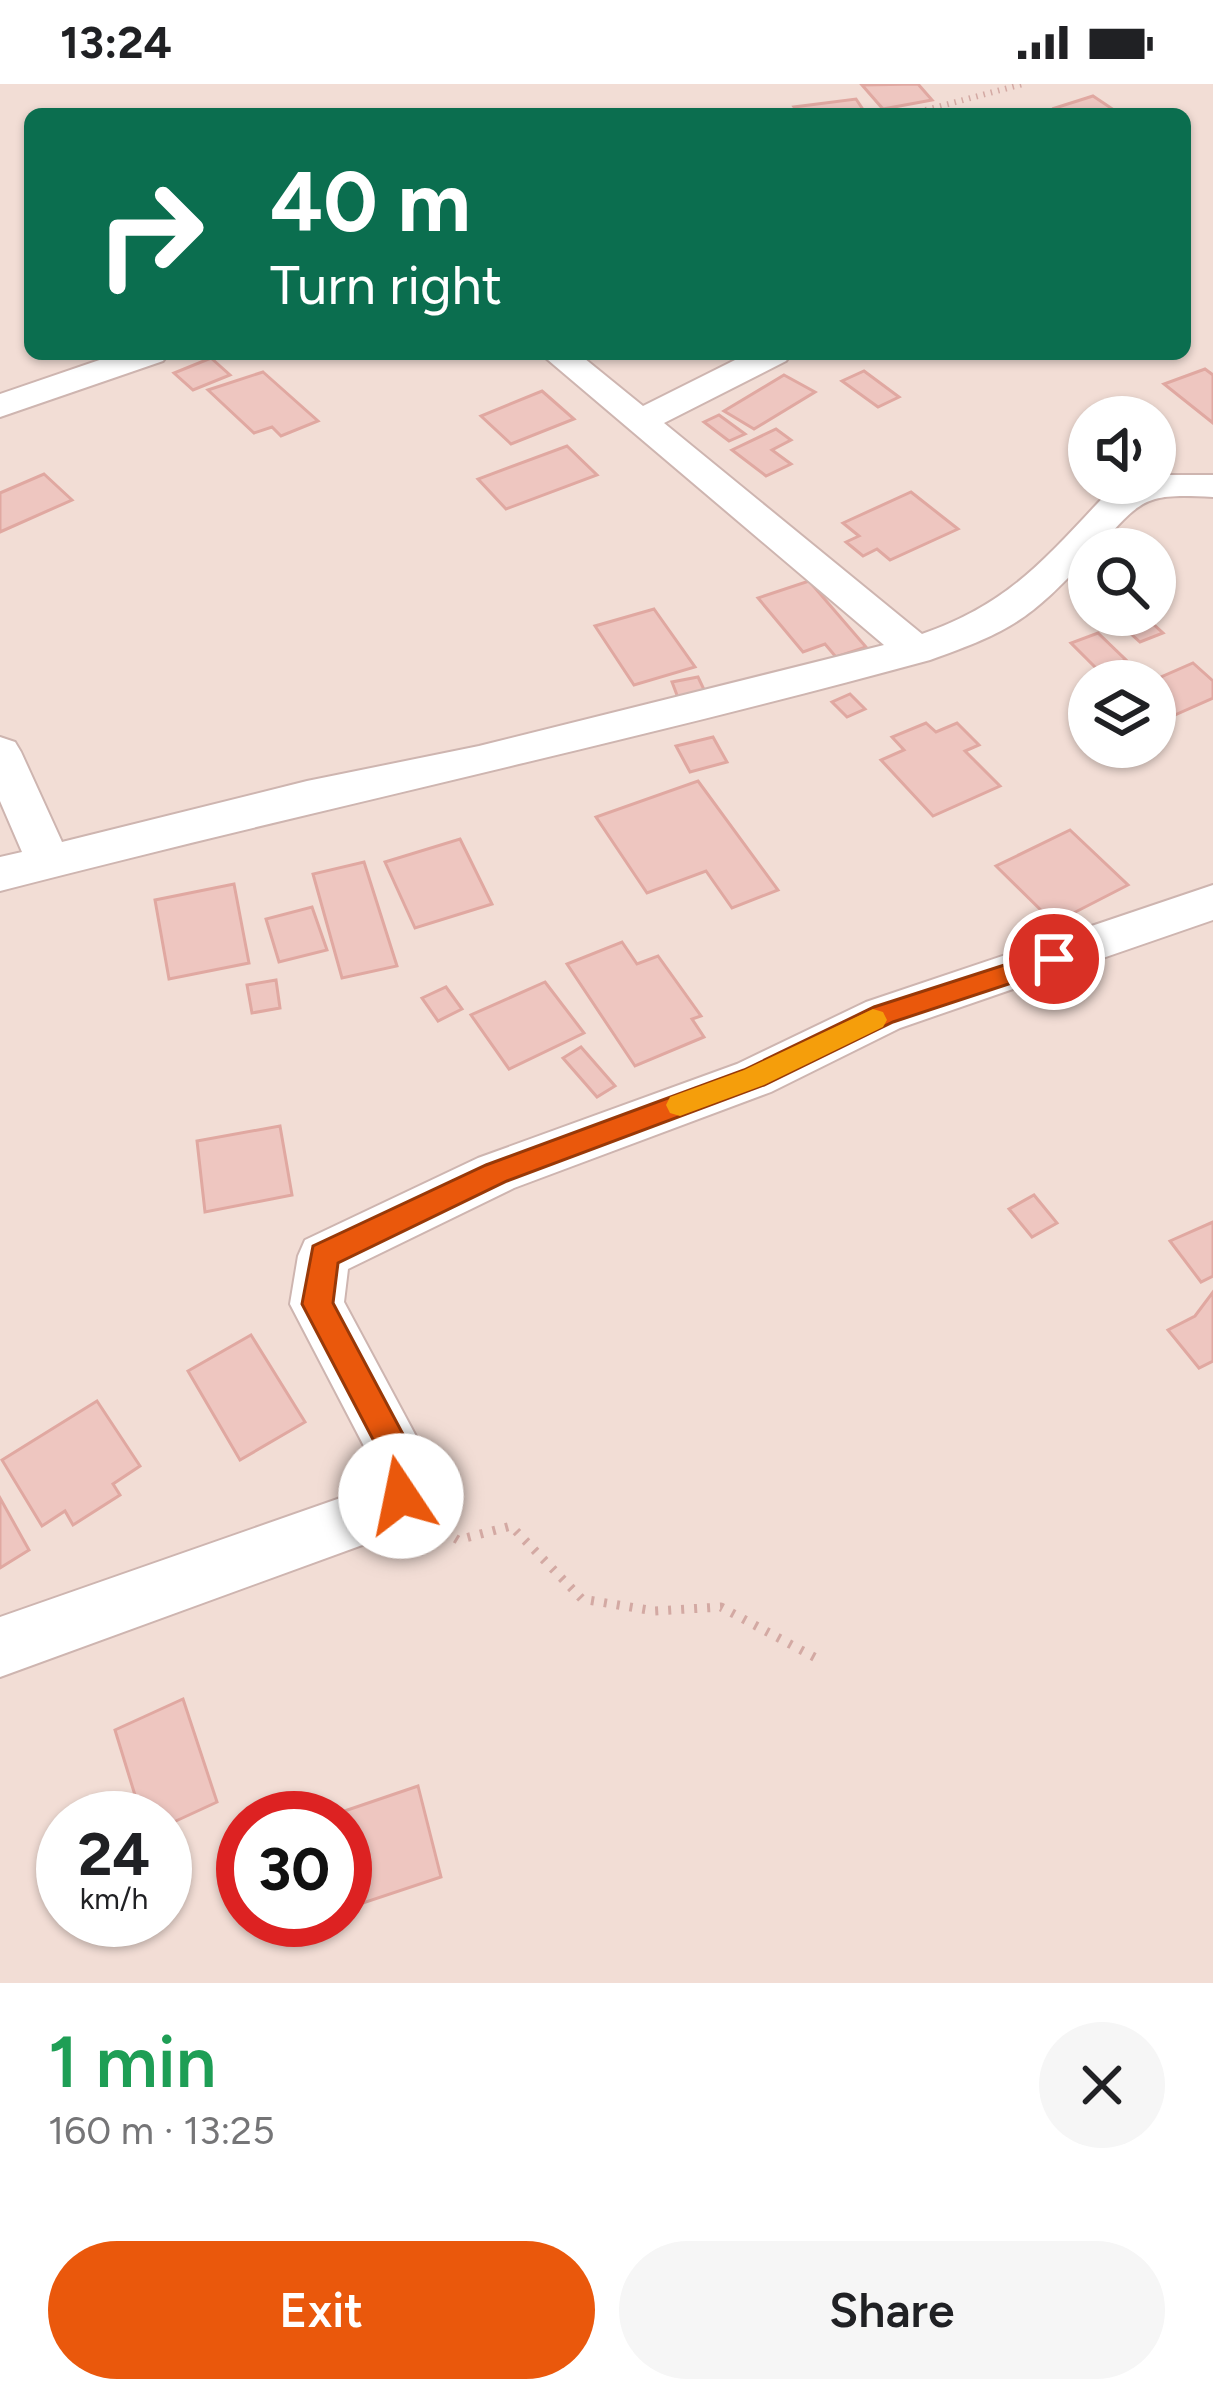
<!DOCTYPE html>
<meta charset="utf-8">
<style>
body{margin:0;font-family:Figtree,sans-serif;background:#f6f6f6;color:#202124;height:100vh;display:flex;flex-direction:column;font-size:45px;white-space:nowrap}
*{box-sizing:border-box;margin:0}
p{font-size:39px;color:#757577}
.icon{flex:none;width:66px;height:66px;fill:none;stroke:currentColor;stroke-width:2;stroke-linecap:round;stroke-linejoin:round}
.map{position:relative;height:1899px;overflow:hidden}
.details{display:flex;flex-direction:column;background:#fff;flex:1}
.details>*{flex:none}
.guide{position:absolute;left:24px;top:24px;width:1167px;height:252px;border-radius:18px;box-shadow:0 3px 9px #0004;background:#0b6e4f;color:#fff;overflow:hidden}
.controls{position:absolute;left:1068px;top:312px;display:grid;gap:24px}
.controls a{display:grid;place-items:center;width:108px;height:108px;border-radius:50%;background:#fff;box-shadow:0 3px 9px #0004;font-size:60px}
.speed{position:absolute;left:36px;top:1707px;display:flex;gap:24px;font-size:60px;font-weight:700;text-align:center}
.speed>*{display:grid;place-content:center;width:156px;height:156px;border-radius:50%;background:#fff;box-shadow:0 3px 9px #0004;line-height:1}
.speed small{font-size:30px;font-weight:400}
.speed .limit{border:18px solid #d22;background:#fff;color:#111}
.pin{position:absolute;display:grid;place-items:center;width:102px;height:102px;color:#fff;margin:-51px;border:6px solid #fff;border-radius:50%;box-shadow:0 3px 12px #0007}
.me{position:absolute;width:132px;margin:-66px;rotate:349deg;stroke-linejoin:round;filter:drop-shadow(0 0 9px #0008)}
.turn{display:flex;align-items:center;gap:42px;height:252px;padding:0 48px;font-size:54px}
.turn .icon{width:156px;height:156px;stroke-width:2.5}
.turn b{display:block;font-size:84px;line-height:102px}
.round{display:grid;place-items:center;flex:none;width:126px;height:126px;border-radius:63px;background:#f6f6f6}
.headline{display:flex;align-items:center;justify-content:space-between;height:204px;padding:0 48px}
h1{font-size:72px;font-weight:600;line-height:90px;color:#1e9e55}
.button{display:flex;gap:24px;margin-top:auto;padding:24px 48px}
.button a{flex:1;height:138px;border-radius:72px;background:#ea580c;color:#fff;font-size:48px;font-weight:600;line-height:138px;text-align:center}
.button a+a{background:#f6f6f6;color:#202124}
.status{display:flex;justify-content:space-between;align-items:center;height:84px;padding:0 60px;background:#fff;direction:ltr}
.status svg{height:33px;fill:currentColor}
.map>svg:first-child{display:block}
.residential{fill:#f2ddd5;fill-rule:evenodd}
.building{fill:#eec6c0;stroke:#e0a8a1;stroke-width:3}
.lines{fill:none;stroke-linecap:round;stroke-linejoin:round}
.minor-casing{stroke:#ceb5b0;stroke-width:4}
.path-far1{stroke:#d3a9a3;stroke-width:6;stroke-dasharray:1.5 6;stroke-linecap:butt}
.path{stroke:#d3a9a3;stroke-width:9;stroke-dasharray:3 10;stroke-linecap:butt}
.minor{fill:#fff;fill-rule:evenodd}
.route{fill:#ea580c;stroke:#983908;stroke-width:3}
.slow{fill:#f59e0b}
</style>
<div class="status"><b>13:24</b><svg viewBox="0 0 49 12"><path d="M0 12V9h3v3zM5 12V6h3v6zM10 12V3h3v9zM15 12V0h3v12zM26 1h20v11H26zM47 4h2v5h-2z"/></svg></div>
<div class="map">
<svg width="1213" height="1899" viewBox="0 0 1213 1899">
<rect width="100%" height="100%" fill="#fbede6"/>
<path class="residential" d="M0 0H1213V1899H0ZM30 30H1185V270H30ZM1089 333H1155V399H1089ZM1089 465H1155V531H1089ZM1089 597H1155V663H1089ZM63 1734H165V1836H63ZM243 1734H345V1836H243Z"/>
<g class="building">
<path d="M918 0 932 16 883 25 862 1Z"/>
<path d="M1093 12 1114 26 1064 30 1055 24Z"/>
<path d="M856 15 866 30H799L794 23Z"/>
<path d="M211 274 230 291 193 306 174 289Z"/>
<path d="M1205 285 1213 291V339L1164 300Z"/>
<path d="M864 287 899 313 878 323 842 297Z"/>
<path d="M263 288 318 337 281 352 272 343 254 349 208 306Z"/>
<path d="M784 291 815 308 754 345 724 327Z"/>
<path d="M542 307 574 335 511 360 481 332Z"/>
<path d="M719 331 745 350 729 357 704 338Z"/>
<path d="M776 345 791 356 772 366 791 380 766 392 732 366Z"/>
<path d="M567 362 597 391 506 425 478 395Z"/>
<path d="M44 390 72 416 0 448V409Z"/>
<path d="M911 408 958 445 890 476 877 465 863 472 846 458 859 452 843 439Z"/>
<path d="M809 497 866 563 836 573 825 560 803 568 758 514Z"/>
<path d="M654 525 695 583 634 601 595 542Z"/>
<path d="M1110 531H1143L1163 549 1140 558Z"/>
<path d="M1098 549 1126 576 1098 586 1071 559Z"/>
<path d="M1193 579 1213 597V614L1168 634 1155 622 1152 597Z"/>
<path d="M698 593 708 614 680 619 672 598Z"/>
<path d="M850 610 865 625 847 633 832 618Z"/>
<path d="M926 639 936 648 957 639 979 661 965 667 1000 702 933 732 881 676 904 666 892 653Z"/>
<path d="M713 653 727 678 690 688 676 662Z"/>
<path d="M698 697 778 806 732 824 706 787 647 809 596 733Z"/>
<path d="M1070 746 1128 801 1054 839 996 782Z"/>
<path d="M460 755 492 820 415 844 385 778Z"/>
<path d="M364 778 397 882 342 894 313 790Z"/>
<path d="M234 800 249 879 169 895 155 816Z"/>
<path d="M312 823 327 866 279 878 266 835Z"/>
<path d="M622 858 637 880 658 872 701 932 692 935 704 953 635 982 567 880Z"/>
<path d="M276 896 280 924 252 929 247 901Z"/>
<path d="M545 898 584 949 509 985 471 931Z"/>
<path d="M446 903 462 925 438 937 422 914Z"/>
<path d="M581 963 615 1002 597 1013 563 974Z"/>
<path d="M280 1042 292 1111 205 1128 197 1057Z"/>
<path d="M1034 1111 1057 1139 1032 1153 1009 1125Z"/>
<path d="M1213 1138V1192L1201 1198 1170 1157Z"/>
<path d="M1213 1208V1277L1199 1284 1168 1246 1195 1232Z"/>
<path d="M251 1251 305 1338 240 1376 188 1287Z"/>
<path d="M97 1317 140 1382 113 1400 120 1411 73 1441 65 1427 42 1442 2 1376Z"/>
<path d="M0 1414 29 1466 0 1484Z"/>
<path d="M183 1615 217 1718 165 1742V1734H142L115 1646Z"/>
<path d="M418 1702 441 1793 345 1825V1734H324Z"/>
</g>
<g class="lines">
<g class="minor-casing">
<g id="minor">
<path d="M117 270H168L163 277 0 333V310Z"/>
<path d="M541 270H579L643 322 747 270H791L786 277 664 339 922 550C1015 518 1050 468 1116 400L1155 399V391H1213V413C1142 409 1143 415 1096 465H1089V472C1030 535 1012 547 930 576 622 660 308 727 0 807V773L22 768 0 717V653L15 658 21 668 62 758 307 697 479 662 884 561Z"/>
<path d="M1213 801V836L900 944 771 1008 514 1104 348 1185 344 1218 433 1384C435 1418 417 1440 387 1452L0 1593V1533L369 1404 377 1397V1387L290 1220 298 1172 305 1156 478 1074 737 980 866 918Z"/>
</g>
</g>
<path class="path-far1" d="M911 30 1023 0"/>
<path class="path" d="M433 1441 458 1456 511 1442 582 1515 654 1527 721 1523 816 1574"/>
<use href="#minor" class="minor"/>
</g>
<path class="route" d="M1054 865 1067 875 1063 882 893 938 764 1001 507 1097 338 1179 333 1219 421 1384 423 1402 413 1423 401 1428 390 1423 385 1412 389 1386 302 1220 313 1162 486 1081 744 986 874 923Z"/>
<path class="slow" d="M873 925 883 928 887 936 883 943 764 1001 680 1032 670 1029 666 1021 670 1013 744 986Z"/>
</svg>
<div class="controls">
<a><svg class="icon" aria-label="sound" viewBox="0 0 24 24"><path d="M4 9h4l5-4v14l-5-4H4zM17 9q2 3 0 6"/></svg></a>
<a><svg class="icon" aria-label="search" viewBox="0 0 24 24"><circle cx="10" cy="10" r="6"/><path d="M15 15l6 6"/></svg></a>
<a><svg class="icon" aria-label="layers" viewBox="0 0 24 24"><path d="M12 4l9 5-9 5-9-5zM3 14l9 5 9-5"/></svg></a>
</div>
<div class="speed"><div>24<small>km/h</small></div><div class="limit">30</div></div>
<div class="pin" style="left:1054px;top:875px;background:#d93025"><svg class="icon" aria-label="arrive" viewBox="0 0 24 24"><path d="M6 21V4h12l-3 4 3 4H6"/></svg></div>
<svg class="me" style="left:401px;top:1412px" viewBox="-20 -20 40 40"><circle r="19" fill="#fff"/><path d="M0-13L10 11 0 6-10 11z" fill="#ea580c"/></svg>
<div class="guide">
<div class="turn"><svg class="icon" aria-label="right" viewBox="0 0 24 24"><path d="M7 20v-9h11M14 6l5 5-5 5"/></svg><div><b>40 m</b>Turn right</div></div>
</div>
</div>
<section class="details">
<div class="headline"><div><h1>1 min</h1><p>160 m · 13:25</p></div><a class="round"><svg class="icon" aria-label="close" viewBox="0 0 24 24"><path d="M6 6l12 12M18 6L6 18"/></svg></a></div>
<div class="button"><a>Exit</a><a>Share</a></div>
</section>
